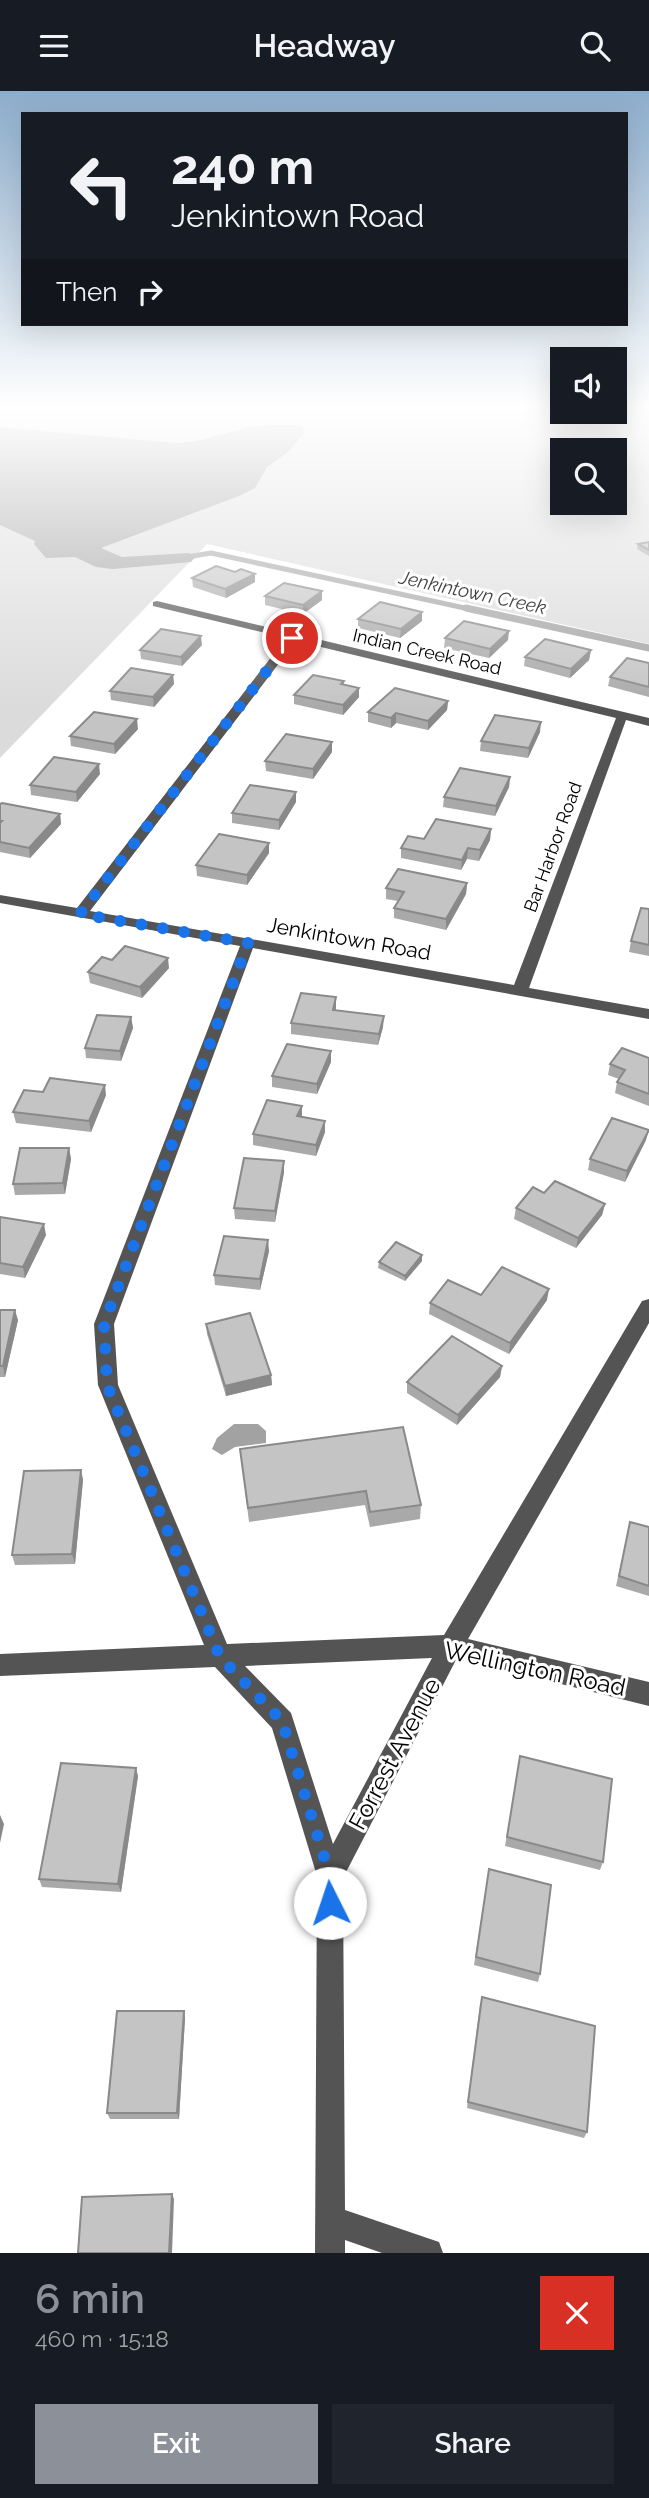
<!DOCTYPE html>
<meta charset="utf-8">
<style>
body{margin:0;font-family:Raleway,sans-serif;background:#20242c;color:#f1f3f6;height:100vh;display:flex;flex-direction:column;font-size:26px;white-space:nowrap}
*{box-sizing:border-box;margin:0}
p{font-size:23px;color:#9ea1a6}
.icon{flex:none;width:38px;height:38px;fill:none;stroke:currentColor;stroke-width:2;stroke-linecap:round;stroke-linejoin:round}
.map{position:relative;height:2162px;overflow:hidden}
.panel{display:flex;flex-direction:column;background:#171b24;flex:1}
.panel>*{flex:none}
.top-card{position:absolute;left:21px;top:21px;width:607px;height:214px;border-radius:0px;box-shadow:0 7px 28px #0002;background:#171b24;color:#f1f3f6;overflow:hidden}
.controls{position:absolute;left:550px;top:256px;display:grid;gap:14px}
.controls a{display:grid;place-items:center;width:77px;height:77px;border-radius:0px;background:#171b24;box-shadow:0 7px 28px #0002;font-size:35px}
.pin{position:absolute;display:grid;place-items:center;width:60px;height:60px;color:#fff;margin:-30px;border:4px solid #fff;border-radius:50%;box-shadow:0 2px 7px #0007}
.me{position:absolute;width:77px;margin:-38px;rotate:356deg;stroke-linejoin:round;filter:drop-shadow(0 0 5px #0008)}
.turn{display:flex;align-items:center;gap:24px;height:147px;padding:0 35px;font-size:32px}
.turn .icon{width:91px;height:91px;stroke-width:2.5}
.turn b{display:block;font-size:49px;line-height:60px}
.then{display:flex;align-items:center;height:66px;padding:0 35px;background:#0003;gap:14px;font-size:26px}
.round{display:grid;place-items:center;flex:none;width:74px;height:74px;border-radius:0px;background:#20242c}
.headline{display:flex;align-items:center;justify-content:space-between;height:119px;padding:0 35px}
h1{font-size:42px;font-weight:600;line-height:52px;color:#8c9099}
.button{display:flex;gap:14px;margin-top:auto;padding:14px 35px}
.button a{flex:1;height:80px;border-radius:0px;background:#8c9099;color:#fff;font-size:28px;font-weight:600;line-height:80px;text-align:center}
.button a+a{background:#20242c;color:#f1f3f6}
header{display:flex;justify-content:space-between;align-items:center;height:91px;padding:0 35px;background:#171b24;font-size:32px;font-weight:600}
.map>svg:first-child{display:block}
.green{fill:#dbdbdb;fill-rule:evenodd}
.water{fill:#a2a2a2}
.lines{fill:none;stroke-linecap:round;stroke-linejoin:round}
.stream-far1{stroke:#a2a2a2;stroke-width:5}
.stream{stroke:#a2a2a2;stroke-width:7}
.minor{fill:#545454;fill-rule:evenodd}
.wall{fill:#a9a9a9}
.shaded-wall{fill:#898989}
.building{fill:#c4c4c4;stroke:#898989;stroke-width:2}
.route{stroke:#1a73e8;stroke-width:12;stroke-dasharray:0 21.6}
.labels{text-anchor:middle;stroke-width:6;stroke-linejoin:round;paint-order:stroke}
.far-street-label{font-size:18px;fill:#000;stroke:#fff}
.far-water-label{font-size:19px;font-style:italic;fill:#434343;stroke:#fff}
.street-label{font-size:21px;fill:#000;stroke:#fff}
.near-street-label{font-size:24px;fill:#000;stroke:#fff}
</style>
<header><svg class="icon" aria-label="menu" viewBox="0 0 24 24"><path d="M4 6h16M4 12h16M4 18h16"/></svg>Headway<svg class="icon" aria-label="search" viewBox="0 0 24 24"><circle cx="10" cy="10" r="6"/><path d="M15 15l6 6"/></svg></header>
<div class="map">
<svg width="649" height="2162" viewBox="0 0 649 2162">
<rect width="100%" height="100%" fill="#fff"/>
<path class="green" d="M0 318H562V320L649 318V553L207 453 0 667ZM562 359H614V411H562Z"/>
<g class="water">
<path d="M267 334H302L305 341 288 361 267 376 255 397 239 405 101 457 122 466 188 462 196 465 191 471 113 478 96 476 75 466 46 467 34 453 35 450 0 434V336L176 352C208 351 235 336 267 334Z"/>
<path d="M234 1333H258L266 1340V1352L235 1356 222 1364 212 1358 217 1347Z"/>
</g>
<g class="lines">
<path class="stream-far1" d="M181 467 211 462 474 519"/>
<path class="stream" d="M466 517 649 557"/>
<path class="minor" d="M157 510 649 627V635L626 629 529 897 649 918V928L253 857 114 1233 118 1294 227 1553 444 1544 642 1210 649 1208V1232L468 1548 649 1591V1615L457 1567 343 1787 345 2119 439 2151 443 2162H382L345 2149V2162H315L317 1785 272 1637 215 1576 0 1585V1563L204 1554 98 1294 94 1233 240 855 0 812V804L77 817 286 547 153 515V511ZM296 550 616 627 514 894 90 820ZM432 1567 333 1753 291 1622 245 1575Z"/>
</g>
<g class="wall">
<path d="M649 451V465L637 458 638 453Z"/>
<path d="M192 487 255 491 226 507 193 496Z"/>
<path d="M265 505 322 509 303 523 265 514Z"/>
<path d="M422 521V530L400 547 358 537V528Z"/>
<path d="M445 547 508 549 489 567 444 557Z"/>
<path d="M202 554 182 575 141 568 140 559Z"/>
<path d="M591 559 589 569 570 587 524 575 525 566Z"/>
<path d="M649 572V606L608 595 610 586Z"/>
<path d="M173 584 174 593 154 616 111 609 110 600Z"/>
<path d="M344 590V594L359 597V606L343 624 294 613V604Z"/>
<path d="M448 610 447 619 428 639 396 632 391 637 368 631V621Z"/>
<path d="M138 638 115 663 71 655 70 645Z"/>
<path d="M540 641 528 667 480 660 481 650Z"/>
<path d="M332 661 313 688 266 680 265 670Z"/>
<path d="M100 683 77 711 31 704 30 694Z"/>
<path d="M510 686 509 696 495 725 443 716 444 706Z"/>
<path d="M296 701V711L279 739 232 732V722Z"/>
<path d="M0 713 60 723 61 733 30 767 0 761Z"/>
<path d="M491 738 490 749 479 770 467 768 461 779 401 767V757L424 748Z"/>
<path d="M269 762 247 794 197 785 196 774Z"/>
<path d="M467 792 466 803 446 839 394 827V817L398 810 386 808V797Z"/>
<path d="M649 818V865L629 861 631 850Z"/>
<path d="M169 877 142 907 90 892 88 881Z"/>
<path d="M336 917V919L383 936 378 954 291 943V932Z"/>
<path d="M131 926 133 937 121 970 86 967 85 957Z"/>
<path d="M649 967V1015L615 1002 617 991 619 988 608 984 610 973Z"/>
<path d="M331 971 317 1003 272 996V985Z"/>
<path d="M43 1001 106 1004 91 1041 16 1032 13 1021Z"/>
<path d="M302 1026 325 1041 316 1065 253 1054V1043Z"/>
<path d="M646 1049 625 1091 588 1079 590 1068Z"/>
<path d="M69 1057 71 1068 65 1103 15 1104 13 1093Z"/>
<path d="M284 1081 275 1131 235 1128 234 1117Z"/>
<path d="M544 1102 605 1113 602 1124 576 1157 514 1128 516 1117Z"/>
<path d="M0 1126 46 1144 25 1187 0 1183Z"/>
<path d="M269 1160 260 1199 215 1194 214 1184Z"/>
<path d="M422 1164V1170L405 1190 378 1177 379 1171Z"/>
<path d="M481 1204 547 1209 509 1263 429 1223 430 1212Z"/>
<path d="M0 1219 18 1229 5 1286H0Z"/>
<path d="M206 1233 271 1284 272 1294 226 1305 207 1243Z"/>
<path d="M502 1275 500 1286 457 1334 407 1302V1291Z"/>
<path d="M240 1358 421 1414 420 1428 370 1436 365 1414 249 1431Z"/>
<path d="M81 1379 83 1389 75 1473 15 1474 12 1464Z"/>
<path d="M630 1431 649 1436V1505L616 1495Z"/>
<path d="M520 1665 603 1771 600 1779 505 1755Z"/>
<path d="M138 1685 121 1801 42 1796 39 1788Z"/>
<path d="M489 1778 540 1883 538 1891 474 1874Z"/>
<path d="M482 1906 587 2041 584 2047 467 2017 480 1913Z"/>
<path d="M184 1920 185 1927 179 2028H110L107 2022Z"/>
</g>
<g class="shaded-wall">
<path d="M255 483V491L226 507 225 498Z"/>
<path d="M322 500V509L303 523V514Z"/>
<path d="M422 521V530L400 547 401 538Z"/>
<path d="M509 540 508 549 489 567 490 558Z"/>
<path d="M201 545 202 554 182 575 181 566Z"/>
<path d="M591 559 589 569 570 587 571 578Z"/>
<path d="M173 584 174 593 154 616 153 606Z"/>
<path d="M359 597V606L343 624V614Z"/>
<path d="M448 610 447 619 428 639V630Z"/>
<path d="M396 622V632L391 637V627Z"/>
<path d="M137 628 138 638 115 663 114 653Z"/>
<path d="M541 631 540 641 528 667 529 657Z"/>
<path d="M332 651V661L313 688V678Z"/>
<path d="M99 673 100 683 77 711 76 701Z"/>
<path d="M510 686 509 696 495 725 496 715Z"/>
<path d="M296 701V711L279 739V729Z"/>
<path d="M60 723 61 733 30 767 29 757Z"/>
<path d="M491 738 490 749 479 770 480 759Z"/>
<path d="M269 752V762L247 794V784Z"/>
<path d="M468 757 467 768 461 779 462 769Z"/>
<path d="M467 792 466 803 446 839V828Z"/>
<path d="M168 867 169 877 142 907 140 896Z"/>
<path d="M336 906V917L332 930 333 919Z"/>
<path d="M384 925 383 936 378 954 379 943Z"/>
<path d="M131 926 133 937 121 970 120 960Z"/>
<path d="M331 960V971L317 1003V993Z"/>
<path d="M105 994 106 1004 91 1041 89 1030Z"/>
<path d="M302 1015V1026L297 1025Z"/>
<path d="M325 1030V1041L316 1065V1054Z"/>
<path d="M649 1039 646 1049 625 1091 627 1080Z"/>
<path d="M69 1057 71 1068 65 1103 63 1092Z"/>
<path d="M284 1070V1081L275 1131V1120Z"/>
<path d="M605 1113 602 1124 576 1157 578 1147Z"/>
<path d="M44 1133 46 1144 25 1187 23 1176Z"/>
<path d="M268 1149 269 1160 260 1199V1188Z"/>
<path d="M422 1164V1170L405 1190V1185Z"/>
<path d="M549 1198 547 1209 509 1263 510 1252Z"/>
<path d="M15 1219 18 1229 5 1286 3 1275Z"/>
<path d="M502 1275 500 1286 457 1334 458 1324Z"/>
<path d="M271 1284 272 1294 226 1305 225 1295Z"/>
<path d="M81 1379 83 1389 75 1473 72 1463Z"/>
<path d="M136 1677 138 1685 121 1801 118 1793Z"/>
<path d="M0 1724 4 1733 0 1752Z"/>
<path d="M184 1920 185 1927 179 2028 177 2022Z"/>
<path d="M172 2103 174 2108 172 2162H169Z"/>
</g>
<g class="building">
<path d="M649 451V459L638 453Z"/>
<path d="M216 475 235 481 241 478 255 483 225 498 192 487Z"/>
<path d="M284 492 322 500 303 514 265 505Z"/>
<path d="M380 511 422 521 401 538 358 528Z"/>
<path d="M464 530 509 540 490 558 445 547Z"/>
<path d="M161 538 201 545 181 566 140 559Z"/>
<path d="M545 548 591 559 571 578 525 566Z"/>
<path d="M627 567 649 572V596L610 586Z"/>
<path d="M131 577 173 584 153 606 110 600Z"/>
<path d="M313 584 344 590 341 593 359 597 343 614 294 604Z"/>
<path d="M395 597 448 610 428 630 396 622 391 627 368 621Z"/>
<path d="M94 621 137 628 114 653 70 645Z"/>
<path d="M495 624 541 631 529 657 481 650Z"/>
<path d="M286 643 332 651 313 678 265 670Z"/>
<path d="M54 666 99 673 76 701 30 694Z"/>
<path d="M460 677 510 686 496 715 444 706Z"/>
<path d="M250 694 296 701 279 729 232 722Z"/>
<path d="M2 712 60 723 29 757 0 751V732L2 730H0V713Z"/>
<path d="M436 728 491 738 480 759 468 757 462 769 401 757 408 745 424 748Z"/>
<path d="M219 743 269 752 247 784 196 774Z"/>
<path d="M398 778 467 792 446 828 394 817 404 801 386 797Z"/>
<path d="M641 817 649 818V854L631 850Z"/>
<path d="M125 855 168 867 140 896 88 881 102 866 112 869Z"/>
<path d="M301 902 336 906 333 919 384 925 379 943 291 932Z"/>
<path d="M97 924 131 926 120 960 85 957Z"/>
<path d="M287 953 331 960 317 993 272 985Z"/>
<path d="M622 957 649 967V1003L617 991 625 979 610 973Z"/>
<path d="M50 987 105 994 89 1030 13 1021 24 999 43 1001Z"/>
<path d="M267 1009 302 1015 297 1025 325 1030 316 1054 253 1043Z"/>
<path d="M612 1027 649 1039 627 1080 590 1068Z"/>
<path d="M20 1057H69L63 1092 13 1093Z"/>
<path d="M244 1067 284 1070 275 1120 234 1117Z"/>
<path d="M555 1090 605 1113 578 1147 516 1117 533 1096 544 1102Z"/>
<path d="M0 1126 44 1133 23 1176 0 1172Z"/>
<path d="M224 1145 268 1149 260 1188 214 1184Z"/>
<path d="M396 1151 422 1164 405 1185 379 1171Z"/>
<path d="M502 1176 549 1198 510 1252 430 1212 448 1189 481 1204Z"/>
<path d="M0 1219H15L3 1275H0Z"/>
<path d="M250 1222 271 1284 225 1295 206 1233Z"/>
<path d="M452 1245 502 1275 458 1324 407 1291Z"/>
<path d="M403 1336 421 1414 370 1421 366 1400 248 1417 240 1358Z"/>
<path d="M81 1379 72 1463 12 1464 24 1380Z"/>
<path d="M630 1431 649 1436V1495L619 1485Z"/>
<path d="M520 1665 612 1688 603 1771 507 1746Z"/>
<path d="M61 1672 136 1677 118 1793 39 1788Z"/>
<path d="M489 1778 551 1794 540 1883 476 1866Z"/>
<path d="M482 1906 595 1935 587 2041 468 2011Z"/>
<path d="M117 1920H184L177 2022H107Z"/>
<path d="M172 2103 169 2162H78L82 2106Z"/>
</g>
<linearGradient id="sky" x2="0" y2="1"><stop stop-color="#8cadcc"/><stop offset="0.51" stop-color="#fff"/><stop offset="1" stop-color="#fff" stop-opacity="0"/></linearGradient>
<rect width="649" height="620" fill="url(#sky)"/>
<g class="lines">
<path class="route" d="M292 547 80 823 248 852 104 1233 107 1294 220 1566 282 1630 330 1785V1812"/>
</g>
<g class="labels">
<g class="far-street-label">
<text transform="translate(427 561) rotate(13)" y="6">Indian Creek Road</text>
<text transform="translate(553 756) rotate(-70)" y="6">Bar Harbor Road</text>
</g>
<g class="far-water-label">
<text transform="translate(473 501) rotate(12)" y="7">Jenkintown Creek</text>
</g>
<g class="street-label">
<text transform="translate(349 848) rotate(10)" y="7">Jenkintown Road</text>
</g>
<g class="near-street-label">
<text transform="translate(535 1578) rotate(12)" y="8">Wellington Road</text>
<text transform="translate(395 1663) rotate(-62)" y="8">Forrest Avenue</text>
</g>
</g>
</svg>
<div class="controls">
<a><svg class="icon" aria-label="sound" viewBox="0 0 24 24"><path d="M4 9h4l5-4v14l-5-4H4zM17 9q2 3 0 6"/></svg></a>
<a><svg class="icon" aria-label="search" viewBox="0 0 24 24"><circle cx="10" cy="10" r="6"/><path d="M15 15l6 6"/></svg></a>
</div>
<div class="pin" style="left:292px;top:547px;background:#d93025"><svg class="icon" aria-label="arrive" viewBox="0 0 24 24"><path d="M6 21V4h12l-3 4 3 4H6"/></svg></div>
<svg class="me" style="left:330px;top:1812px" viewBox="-20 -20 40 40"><circle r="19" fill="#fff"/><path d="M0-13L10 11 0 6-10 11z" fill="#1a73e8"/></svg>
<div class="top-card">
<div class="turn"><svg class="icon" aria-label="left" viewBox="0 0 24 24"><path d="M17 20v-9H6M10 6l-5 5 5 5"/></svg><div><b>240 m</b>Jenkintown Road</div></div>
<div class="then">Then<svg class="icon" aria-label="right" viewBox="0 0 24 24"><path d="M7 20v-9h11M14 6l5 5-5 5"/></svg></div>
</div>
</div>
<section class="panel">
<div class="headline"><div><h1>6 min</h1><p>460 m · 15:18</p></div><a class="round" style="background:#d93025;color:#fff"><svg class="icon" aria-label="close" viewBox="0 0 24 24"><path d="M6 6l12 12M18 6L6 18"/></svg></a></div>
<div class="button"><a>Exit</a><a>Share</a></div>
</section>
